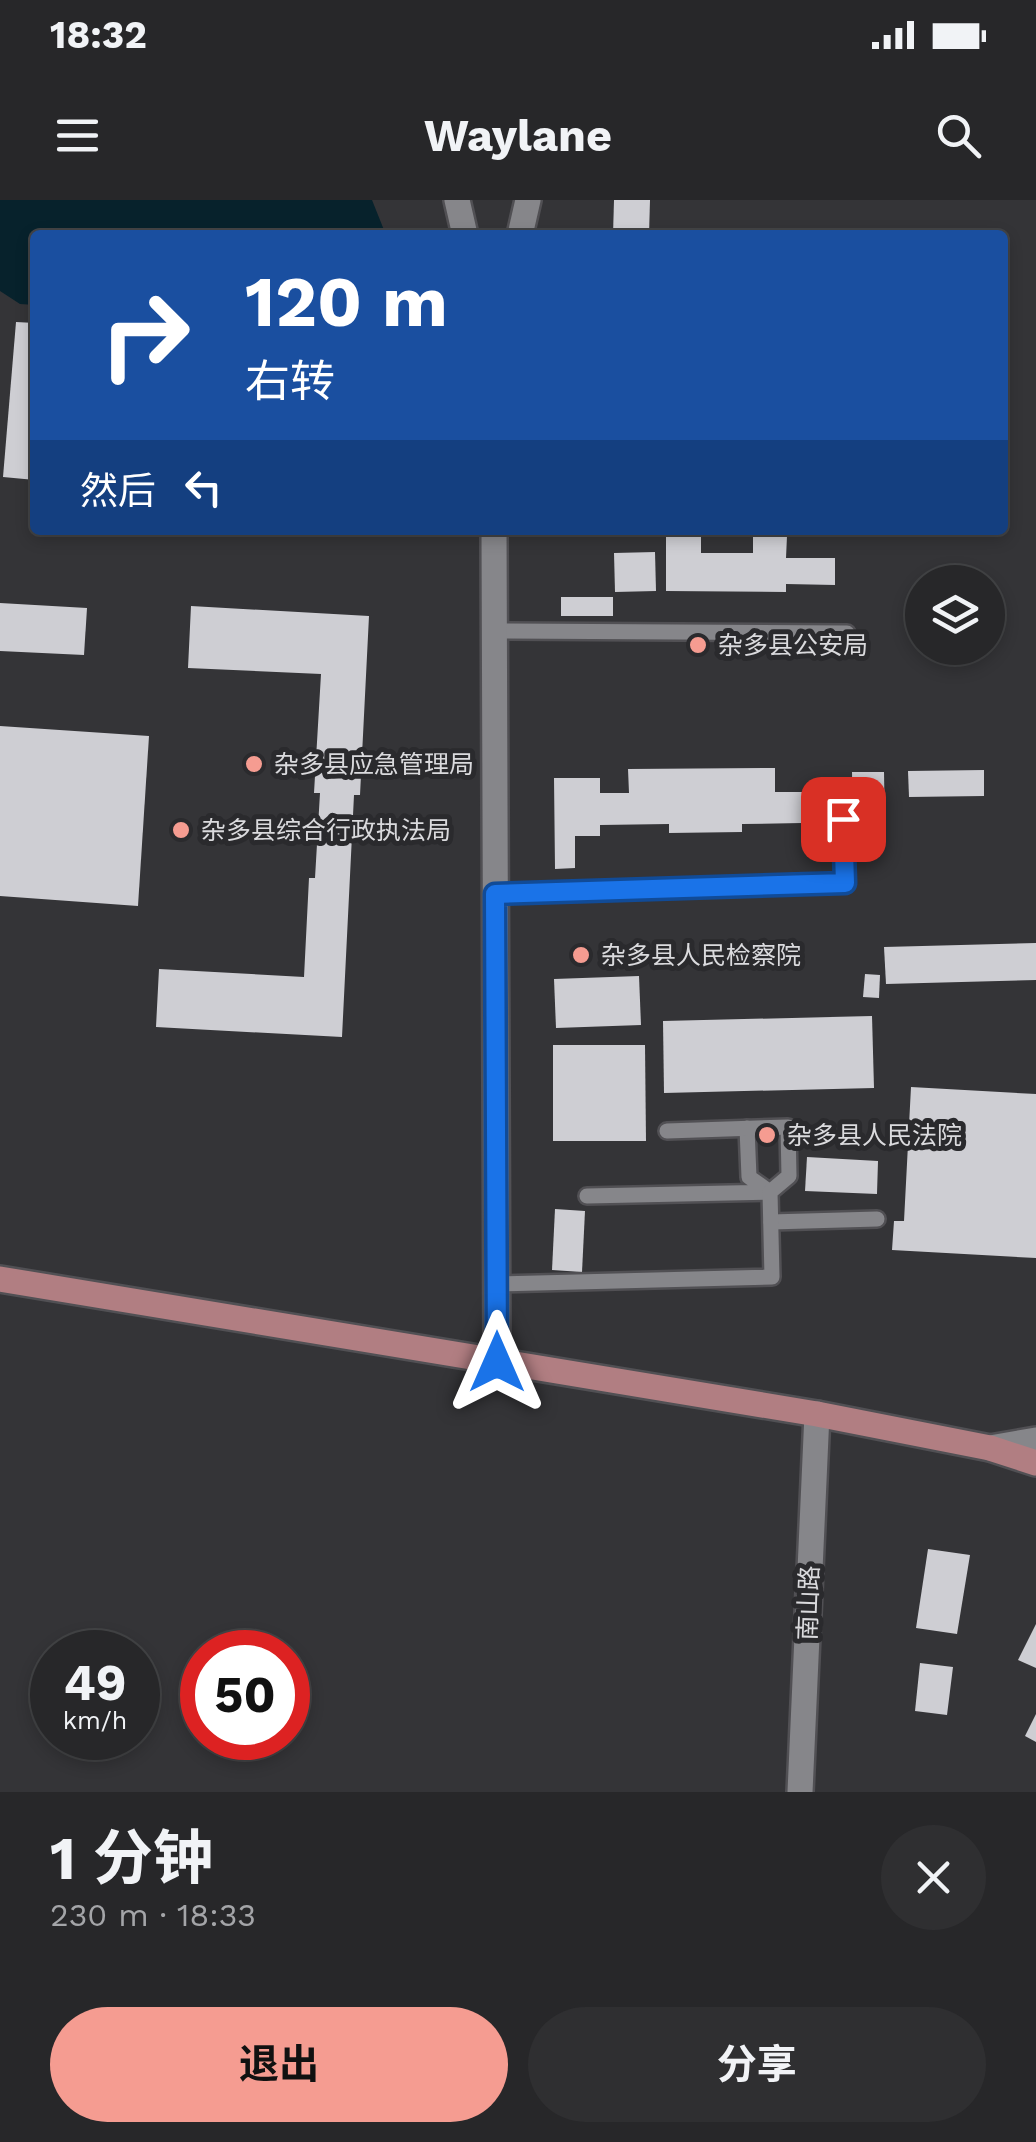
<!DOCTYPE html>
<html lang="zh">
<meta charset="utf-8">
<style>
body{margin:0;font-family:"Work Sans","Noto Sans SC",sans-serif;background:#2f2f31;color:#f1f3f6;height:100vh;display:flex;flex-direction:column;font-size:38px;white-space:nowrap}
*{box-sizing:border-box;margin:0}
p{font-size:32px;color:#a4a5a8}
.icon{flex:none;width:55px;height:55px;fill:none;stroke:currentColor;stroke-width:2;stroke-linecap:round;stroke-linejoin:round}
.map{position:relative;height:1592px;overflow:hidden}
.sheet{display:flex;flex-direction:column;background:#272729;flex:1}
.sheet>*{flex:none}
.top-card{position:absolute;left:30px;top:30px;width:978px;height:305px;border-radius:10px;box-shadow:0 5px 15px #0003,0 0 0 2px #434446;background:#1a4fa0;color:#fff;overflow:hidden}
.tools{position:absolute;left:905px;top:365px;display:grid;gap:20px}
.tools a{display:grid;place-items:center;width:100px;height:100px;border-radius:50%;background:#272729;box-shadow:0 5px 15px #0003,0 0 0 2px #434446;font-size:50px}
.speed{position:absolute;left:30px;top:1430px;display:flex;gap:20px;font-size:50px;font-weight:700;text-align:center}
.speed>*{display:grid;place-content:center;width:130px;height:130px;border-radius:50%;background:#272729;box-shadow:0 5px 15px #0003,0 0 0 2px #434446;line-height:1}
.speed small{font-size:25px;font-weight:400}
.speed .limit{border:15px solid #d22;background:#fff;color:#111}
.pin{position:absolute;display:grid;place-items:center;width:85px;height:85px;color:#fff;margin:-42px;border-radius:20px;box-shadow:0 5px 15px #0006}
.me{position:absolute;width:110px;margin:-55px;rotate:0deg;stroke-linejoin:round;filter:drop-shadow(0 0 8px #0008)}
.turn{display:flex;align-items:center;gap:35px;height:210px;padding:0 50px;font-size:45px}
.turn .icon{width:130px;height:130px;stroke-width:2.5}
.turn b{display:block;font-size:70px;line-height:85px}
.then{display:flex;align-items:center;height:95px;padding:0 50px;background:#0003;gap:20px;font-size:38px}
.round{display:grid;place-items:center;flex:none;width:105px;height:105px;border-radius:52px;background:#2f2f31}
.head{display:flex;align-items:center;justify-content:space-between;height:170px;padding:0 50px}
h1{font-size:60px;font-weight:700;line-height:75px}
.cta{display:flex;gap:20px;margin-top:auto;padding:20px 50px}
.cta a{flex:1;height:115px;border-radius:60px;background:#f59c91;color:#111;font-size:40px;font-weight:700;line-height:115px;text-align:center}
.cta a+a{background:#2f2f31;color:#f1f3f6}
.status{display:flex;justify-content:space-between;align-items:center;height:70px;padding:0 50px;background:#272729;direction:ltr}
.status svg{height:28px;fill:currentColor}
header{display:flex;justify-content:space-between;align-items:center;height:130px;padding:0 50px;background:#272729;font-size:45px;font-weight:700}
.map>svg:first-child{display:block}
.water{fill:#07222c}
.building{fill:#ceced3}
.lines{fill:none;stroke-linecap:round;stroke-linejoin:round}
.lane-casing{stroke:#515054;stroke-width:20}
.secondary-casing{stroke:#515054;stroke-width:30}
.primary-casing{stroke:#515054;stroke-width:30}
.lane{stroke:#86868a;stroke-width:15}
.secondary{stroke:#86868a;stroke-width:25}
.primary{stroke:#b17e82;stroke-width:25}
.route-casing{stroke:#114b97;stroke-width:25}
.route{stroke:#1a73e8;stroke-width:18}
.poi-dot{fill:#f59c91;stroke:#2a2a2d;stroke-width:4}
.labels{text-anchor:middle;stroke-width:10;stroke-linejoin:round;paint-order:stroke}
.poi-label{font-size:25px;fill:#dadadd;stroke:#2a2a2d;text-anchor:start}
.street-label{font-size:25px;fill:#dadadd;stroke:#2a2a2d}
</style>
<div class="status"><b>18:32</b><svg viewBox="0 0 49 12"><path d="M0 12V9h3v3zM5 12V6h3v6zM10 12V3h3v9zM15 12V0h3v12zM26 1h20v11H26zM47 4h2v5h-2z"/></svg></div>
<header><svg class="icon" aria-label="menu" viewBox="0 0 24 24"><path d="M4 6h16M4 12h16M4 18h16"/></svg>Waylane<svg class="icon" aria-label="search" viewBox="0 0 24 24"><circle cx="10" cy="10" r="6"/><path d="M15 15l6 6"/></svg></header>
<div class="map">
<svg width="1036" height="1592" viewBox="0 0 1036 1592">
<rect width="100%" height="100%" fill="#343437"/>
<path class="water" d="M0 0H372L386 35H35V105L20 104 0 91Z"/>
<g class="building">
<path d="M614 0H650L649 35H613Z"/>
<path d="M16 122 35 123V280L3 277Z"/>
<path d="M753 336H787L786 358H835V385L786 384V392L666 391V337H701V353H753Z"/>
<path d="M655 352 656 391 615 392 614 353Z"/>
<rect x="561" y="397" width="52" height="19"/>
<path d="M0 403 87 408 84 455 0 451Z"/>
<path d="M191 406 369 416 360 595H354L342 837 156 827 159 769 304 777 309 678H315L320 593H314L321 474 188 468Z"/>
<path d="M0 526 149 536 138 706 0 696Z"/>
<path d="M775 568V592H802V623L742 624V632L669 633V624L600 625V636H575V668L555 669 554 578H600V593H629L628 569Z"/>
<path d="M984 570V596L909 597 908 571Z"/>
<path d="M852 572H884L885 631 853 632Z"/>
<path d="M1036 743V780L886 784 884 747Z"/>
<path d="M865 774 880 775 879 798 863 797Z"/>
<path d="M639 776 641 825 556 828 554 779Z"/>
<path d="M872 816 874 888 664 893 663 821Z"/>
<path d="M553 845H645L646 941H553Z"/>
<path d="M911 887 1036 894V1058L892 1050 894 1021H904Z"/>
<path d="M807 957 878 961 877 994 805 991Z"/>
<path d="M555 1009 585 1011 582 1072 552 1070Z"/>
<path d="M928 1349 970 1355 957 1434 916 1428Z"/>
<path d="M1036 1424V1468L1018 1460Z"/>
<path d="M920 1463 953 1467 947 1515 915 1511Z"/>
<path d="M1036 1514V1542L1025 1536Z"/>
</g>
<g class="lines">
<g class="lane-casing">
<g id="lane">
<path d="M494 431 847 433"/>
<path d="M495 694 845 683 842 587"/>
<path d="M587 996 770 992 749 977 747 928"/>
<path d="M771 1022 877 1019"/>
<path d="M497 1084 772 1077 770 992 789 976 788 927 667 931"/>
</g>
</g>
<g class="secondary-casing">
<g id="secondary">
<path d="M457 0 465 35"/>
<path d="M520 35 528 0"/>
<path d="M494 330 497 1162"/>
<path d="M990 1248 1036 1240"/>
<path d="M800 1592 817 1214"/>
</g>
</g>
<g class="primary-casing">
<path id="primary" d="M0 1079 817 1214 990 1248 1036 1263"/>
</g>
<use href="#lane" class="lane"/>
<use href="#secondary" class="secondary"/>
<use href="#primary" class="primary"/>
</g>
<g class="lines">
<g class="route-casing">
<path id="route" d="M497 1162 495 694 845 683 843 619"/>
</g>
<use href="#route" class="route"/>
</g>
<g class="poi-dot">
<circle cx="698" cy="445" r="10"/>
<circle cx="254" cy="564" r="10"/>
<circle cx="181" cy="630" r="10"/>
<circle cx="581" cy="755" r="10"/>
<circle cx="767" cy="935" r="10"/>
</g>
<g class="labels">
<g class="poi-label">
<text x="718" y="454">杂多县公安局</text>
<text x="274" y="573">杂多县应急管理局</text>
<text x="201" y="639">杂多县综合行政执法局</text>
<text x="601" y="764">杂多县人民检察院</text>
<text x="787" y="944">杂多县人民法院</text>
</g>
<g class="street-label">
<text transform="translate(808 1403) rotate(-88)" y="9">南山路</text>
</g>
</g>
</svg>
<div class="tools">
<a><svg class="icon" aria-label="layers" viewBox="0 0 24 24"><path d="M12 4l9 5-9 5-9-5zM3 14l9 5 9-5"/></svg></a>
</div>
<div class="speed"><div>49<small>km/h</small></div><div class="limit">50</div></div>
<div class="pin" style="left:843px;top:619px;background:#d93025"><svg class="icon" aria-label="arrive" viewBox="0 0 24 24"><path d="M6 21V4h12l-3 4 3 4H6"/></svg></div>
<svg class="me" style="left:497px;top:1162px" viewBox="-20 -20 40 40"><path d="M0-17L14 15 0 8-14 15z" fill="#1a73e8" stroke="#fff" stroke-width="4"/></svg>
<div class="top-card">
<div class="turn"><svg class="icon" aria-label="right" viewBox="0 0 24 24"><path d="M7 20v-9h11M14 6l5 5-5 5"/></svg><div><b>120 m</b>右转</div></div>
<div class="then">然后<svg class="icon" aria-label="left" viewBox="0 0 24 24"><path d="M17 20v-9H6M10 6l-5 5 5 5"/></svg></div>
</div>
</div>
<section class="sheet">
<div class="head"><div><h1>1 分钟</h1><p>230 m · 18:33</p></div><a class="round"><svg class="icon" aria-label="close" viewBox="0 0 24 24"><path d="M6 6l12 12M18 6L6 18"/></svg></a></div>
<div class="cta"><a>退出</a><a>分享</a></div>
</section>
